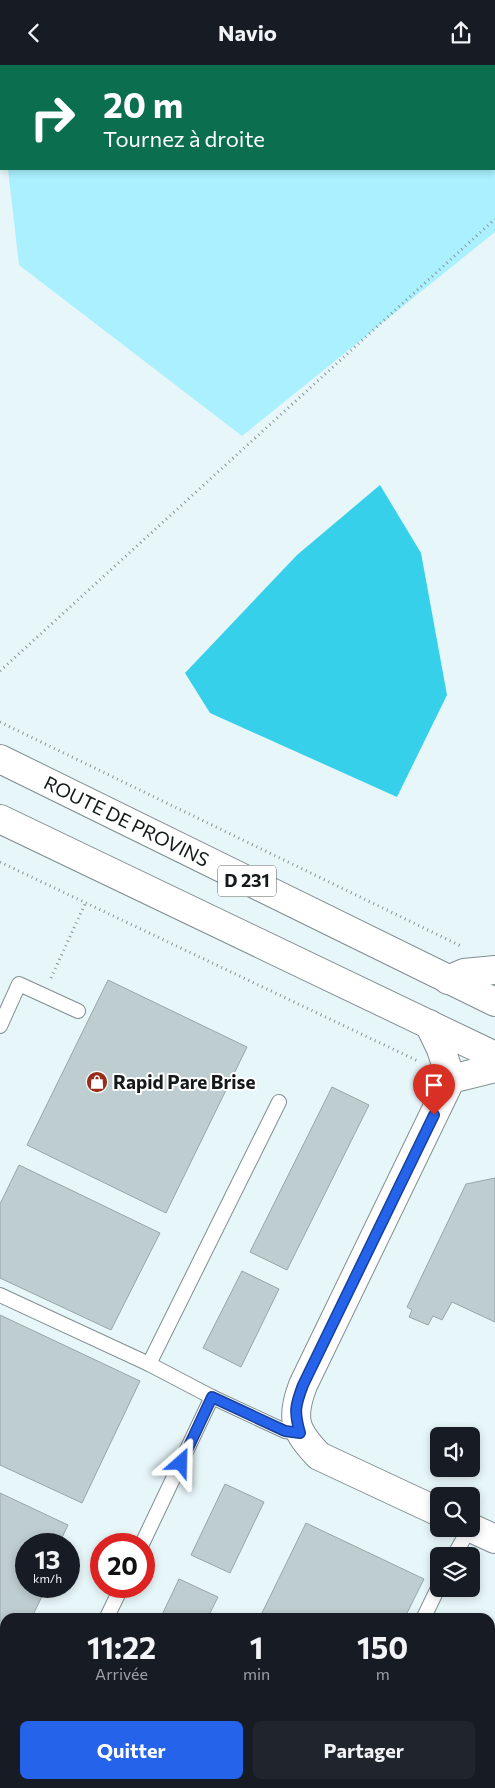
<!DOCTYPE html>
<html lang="fr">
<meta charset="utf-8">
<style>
body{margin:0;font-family:Commissioner,sans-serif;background:#20242c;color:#f1f3f6;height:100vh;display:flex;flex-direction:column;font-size:19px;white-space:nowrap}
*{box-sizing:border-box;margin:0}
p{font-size:16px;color:#9ea1a6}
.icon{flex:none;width:28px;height:28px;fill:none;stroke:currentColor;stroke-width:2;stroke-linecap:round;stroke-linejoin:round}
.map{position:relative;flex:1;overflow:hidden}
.drawer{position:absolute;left:0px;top:1548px;width:495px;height:176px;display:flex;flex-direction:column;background:#171b24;border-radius:15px 15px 0 0;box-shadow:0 2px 8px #0003}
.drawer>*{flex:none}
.guide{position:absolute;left:0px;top:0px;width:495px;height:105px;box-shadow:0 2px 8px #0003;background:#0b6e4f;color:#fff;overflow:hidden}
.tools{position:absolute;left:430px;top:1362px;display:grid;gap:10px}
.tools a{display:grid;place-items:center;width:50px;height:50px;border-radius:8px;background:#171b24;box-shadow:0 2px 8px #0003;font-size:25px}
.speed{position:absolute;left:15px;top:1468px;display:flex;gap:10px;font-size:25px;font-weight:700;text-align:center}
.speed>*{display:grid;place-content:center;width:65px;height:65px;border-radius:50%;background:#171b24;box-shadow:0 2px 8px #0003;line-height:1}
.speed small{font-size:12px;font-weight:400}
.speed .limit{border:8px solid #d22;background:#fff;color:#111}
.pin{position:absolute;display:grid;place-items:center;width:42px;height:42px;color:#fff;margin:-51px -21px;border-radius:50% 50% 50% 0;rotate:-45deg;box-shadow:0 0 5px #0007}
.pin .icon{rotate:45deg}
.me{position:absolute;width:55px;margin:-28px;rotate:25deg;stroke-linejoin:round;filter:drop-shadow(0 0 4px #0008)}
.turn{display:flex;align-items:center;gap:18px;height:105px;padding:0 20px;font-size:22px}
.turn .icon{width:65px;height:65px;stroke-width:2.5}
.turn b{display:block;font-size:35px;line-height:42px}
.eta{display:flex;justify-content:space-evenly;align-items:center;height:85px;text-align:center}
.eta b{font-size:30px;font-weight:700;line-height:35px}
.button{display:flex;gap:10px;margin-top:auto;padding:10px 20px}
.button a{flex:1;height:58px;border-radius:8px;background:#2563eb;color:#fff;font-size:20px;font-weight:700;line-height:58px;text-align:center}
.button a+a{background:#20242c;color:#f1f3f6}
header{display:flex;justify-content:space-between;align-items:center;height:65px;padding:0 20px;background:#171b24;font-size:22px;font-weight:700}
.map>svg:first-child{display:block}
.green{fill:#abf0fe}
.water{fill:#37d0ea}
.building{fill:#becdd0;stroke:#98a6aa}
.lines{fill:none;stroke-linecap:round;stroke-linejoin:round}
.service-casing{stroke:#818e91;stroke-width:16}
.minor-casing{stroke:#818e91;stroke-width:30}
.primary-casing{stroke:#818e91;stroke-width:30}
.path{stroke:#8a9597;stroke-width:3;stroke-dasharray:1 4;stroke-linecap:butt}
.service{stroke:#fff;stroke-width:14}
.minor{stroke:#fff;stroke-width:28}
.primary{stroke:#fff;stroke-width:28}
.route-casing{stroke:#184099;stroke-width:12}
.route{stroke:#2563eb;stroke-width:9}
.labels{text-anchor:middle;stroke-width:4;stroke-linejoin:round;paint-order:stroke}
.shield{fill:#fff;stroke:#5a5e5f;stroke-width:1}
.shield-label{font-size:18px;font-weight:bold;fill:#14191a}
.street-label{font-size:19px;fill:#14191a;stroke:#fff}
.poi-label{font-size:19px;font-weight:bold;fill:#14191a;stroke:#fff;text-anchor:start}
</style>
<header><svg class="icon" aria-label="back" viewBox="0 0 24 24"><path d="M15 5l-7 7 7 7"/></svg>Navio<svg class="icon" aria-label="share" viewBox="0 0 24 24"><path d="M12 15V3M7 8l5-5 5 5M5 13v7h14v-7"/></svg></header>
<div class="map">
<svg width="495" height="1723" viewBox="0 0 495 1723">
<rect width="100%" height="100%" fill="#e7f6f9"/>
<path class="green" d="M10 0H495V167L242 371 19 200 8 104H494V1H9Z"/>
<path class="water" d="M380 420 421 488 447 630 397 732 210 648 185 608 297 490Z"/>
<g class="building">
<path d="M108 915 247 982 166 1148 27 1080Z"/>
<path d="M332 1022 369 1040 287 1205 250 1187Z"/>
<path d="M19 1100 160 1168 111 1265 0 1213V1139Z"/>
<path d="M495 1113V1257L452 1237 442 1255 433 1251 428 1260 409 1252 412 1245 407 1242 466 1119Z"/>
<path d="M242 1206 279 1224 241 1302 203 1283Z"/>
<path d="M0 1250 140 1316 82 1438 0 1400Z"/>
<path d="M225 1419 264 1437 230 1508 191 1490Z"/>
<path d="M0 1428 68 1460 59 1479H26V1521H39L37 1524 44 1527 32 1552H5V1592L0 1603Z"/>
<path d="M306 1458 424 1514 405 1552H260Z"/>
<path d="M179 1514 218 1532 208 1552H161Z"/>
</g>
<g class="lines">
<g class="service-casing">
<g id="service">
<path d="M0 961 19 919 78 946"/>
<path d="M0 1230 149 1299 212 1332 285 1366 300 1368"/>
<path d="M149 1299 279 1037"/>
<path d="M142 1479 212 1332"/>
<path d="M454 1491 469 1464"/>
<path d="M107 1552 122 1521"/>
<path d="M424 1552 439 1521"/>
<path d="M288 1719 297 1723"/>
<path d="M342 1723 344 1719"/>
</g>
</g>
<g class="minor-casing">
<g id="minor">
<path d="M448 915 464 908 495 905"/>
<path d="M429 959 441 984 451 1014"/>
<path d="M439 1447 319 1391C295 1366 290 1354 303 1320L451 1014 495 1003"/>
<path d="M471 1463 495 1474"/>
</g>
</g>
<g class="primary-casing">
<g id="primary">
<path id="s1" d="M0 694 495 937"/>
<path d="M0 754 495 991"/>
</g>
</g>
<g class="path">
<path d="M0 606 495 154"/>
<path d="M0 657 463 882"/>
<path d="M0 797 418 996"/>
<path d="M51 913 85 839"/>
</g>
<use href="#service" class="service"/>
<use href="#minor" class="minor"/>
<use href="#primary" class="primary"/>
</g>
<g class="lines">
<g class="route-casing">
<path id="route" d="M181 1398 212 1332 285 1366 300 1368C294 1347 295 1341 303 1320L434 1050"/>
</g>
<use href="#route" class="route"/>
</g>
<defs>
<g id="shop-disc" transform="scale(1.125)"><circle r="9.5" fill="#972e1b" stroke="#fff"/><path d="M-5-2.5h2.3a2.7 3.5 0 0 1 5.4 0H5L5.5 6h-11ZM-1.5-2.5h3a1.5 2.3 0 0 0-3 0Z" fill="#fff"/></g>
</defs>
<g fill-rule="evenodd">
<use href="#shop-disc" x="97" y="1017"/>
</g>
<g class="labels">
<rect class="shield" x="218" y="800.5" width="58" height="31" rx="4"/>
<g class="shield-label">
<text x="247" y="822">D 231</text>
</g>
<g class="street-label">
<text dy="7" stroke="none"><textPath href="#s1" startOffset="141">ROUTE DE PROVINS</textPath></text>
</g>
<g class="poi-label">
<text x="113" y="1024">Rapid Pare Brise</text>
</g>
</g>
</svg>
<div class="tools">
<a><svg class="icon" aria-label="sound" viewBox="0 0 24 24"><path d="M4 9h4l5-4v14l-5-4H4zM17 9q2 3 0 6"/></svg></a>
<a><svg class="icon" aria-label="search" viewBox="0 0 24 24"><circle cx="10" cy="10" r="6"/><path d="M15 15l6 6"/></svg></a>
<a><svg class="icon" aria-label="layers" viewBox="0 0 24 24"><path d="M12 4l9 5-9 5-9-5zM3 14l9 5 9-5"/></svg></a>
</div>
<div class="speed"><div>13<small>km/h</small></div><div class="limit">20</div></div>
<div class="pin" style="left:434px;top:1050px;background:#d93025"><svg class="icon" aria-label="arrive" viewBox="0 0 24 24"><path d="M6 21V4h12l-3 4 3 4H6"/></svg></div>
<svg class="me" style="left:181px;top:1398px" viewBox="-20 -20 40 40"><path d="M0-17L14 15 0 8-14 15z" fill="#2563eb" stroke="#fff" stroke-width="4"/></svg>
<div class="guide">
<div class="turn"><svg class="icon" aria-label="right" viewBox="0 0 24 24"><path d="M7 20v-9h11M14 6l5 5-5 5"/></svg><div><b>20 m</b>Tournez à droite</div></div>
</div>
<section class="drawer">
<div class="eta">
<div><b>11:22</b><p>Arrivée</p></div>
<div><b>1</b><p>min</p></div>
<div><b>150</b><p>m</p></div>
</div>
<div class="button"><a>Quitter</a><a>Partager</a></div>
</section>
</div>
